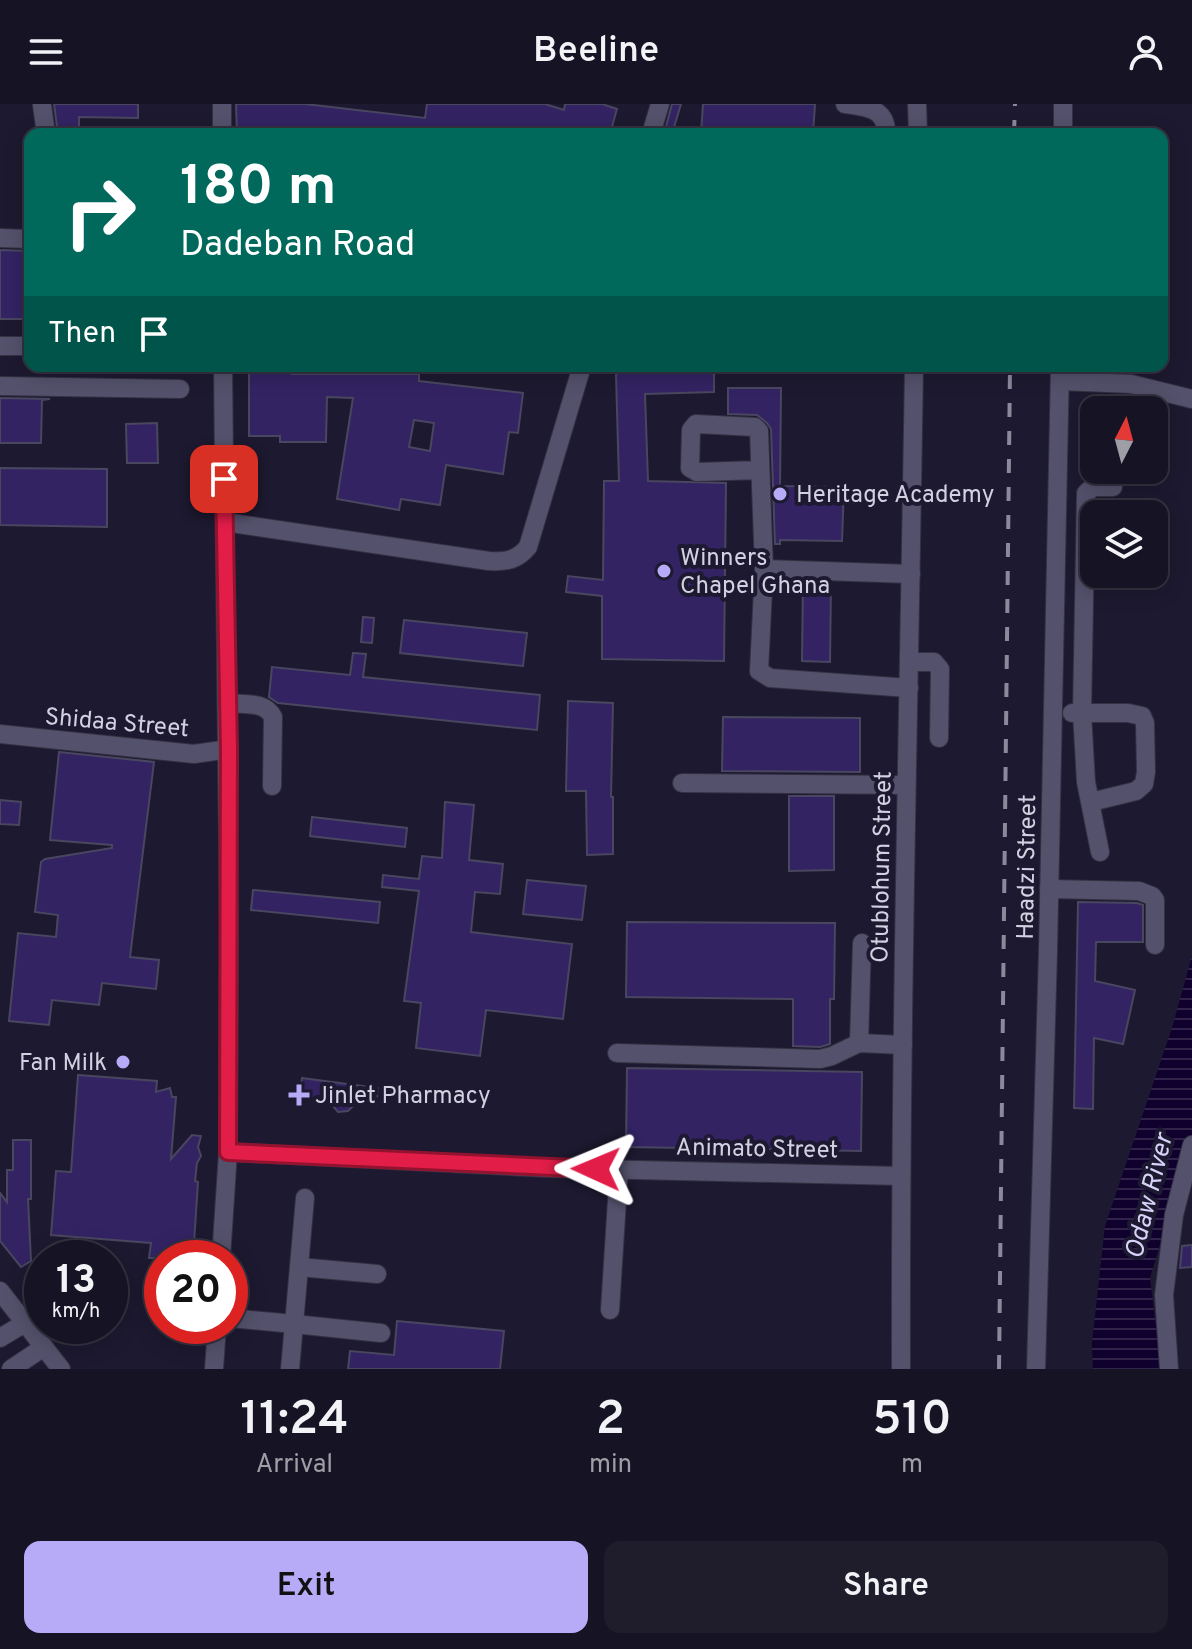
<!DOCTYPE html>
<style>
body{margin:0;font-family:Overpass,sans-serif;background:#1f1c2c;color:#f1f3f6;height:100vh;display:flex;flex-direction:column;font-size:30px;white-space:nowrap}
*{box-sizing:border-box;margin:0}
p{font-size:26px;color:#9e9ea6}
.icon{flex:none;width:44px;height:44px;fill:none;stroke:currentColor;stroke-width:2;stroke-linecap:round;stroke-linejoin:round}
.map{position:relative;height:1265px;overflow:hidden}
.side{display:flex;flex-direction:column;background:#161324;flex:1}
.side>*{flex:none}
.top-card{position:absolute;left:24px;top:24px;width:1144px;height:244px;border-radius:16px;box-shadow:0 4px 20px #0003,0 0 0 2px #353241;background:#00695c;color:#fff;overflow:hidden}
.needle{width:52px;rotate:6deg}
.controls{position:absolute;left:1080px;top:292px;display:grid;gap:16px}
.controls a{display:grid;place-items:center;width:88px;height:88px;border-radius:16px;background:#161324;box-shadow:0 4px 20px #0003,0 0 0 2px #353241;font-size:40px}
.speed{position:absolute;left:24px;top:1136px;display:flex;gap:16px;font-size:40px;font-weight:700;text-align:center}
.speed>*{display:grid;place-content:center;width:104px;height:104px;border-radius:50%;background:#161324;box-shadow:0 4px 20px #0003,0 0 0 2px #353241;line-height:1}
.speed small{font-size:20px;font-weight:400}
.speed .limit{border:12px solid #d22;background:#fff;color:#111}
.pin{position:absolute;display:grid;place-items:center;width:68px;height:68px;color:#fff;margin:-34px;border-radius:16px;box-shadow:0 4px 12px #0006}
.me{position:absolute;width:88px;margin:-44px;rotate:271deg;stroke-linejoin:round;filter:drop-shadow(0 0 6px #0008)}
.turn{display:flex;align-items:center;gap:28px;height:168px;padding:0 24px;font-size:36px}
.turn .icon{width:104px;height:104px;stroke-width:2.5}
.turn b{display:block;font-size:56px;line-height:68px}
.then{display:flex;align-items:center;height:76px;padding:0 24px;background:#0003;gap:16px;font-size:30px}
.eta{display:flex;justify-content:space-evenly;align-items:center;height:136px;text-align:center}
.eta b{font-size:48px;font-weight:600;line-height:56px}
.action{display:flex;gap:16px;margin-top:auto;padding:16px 24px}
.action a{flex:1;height:92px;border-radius:16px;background:#b7abf8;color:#111;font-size:32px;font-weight:600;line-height:92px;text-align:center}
.action a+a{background:#1f1c2c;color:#f1f3f6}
header{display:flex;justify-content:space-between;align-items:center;height:104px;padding:0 24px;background:#161324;font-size:36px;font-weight:600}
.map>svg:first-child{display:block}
.water{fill:url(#water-rules)}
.building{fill:#332363;stroke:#494660;stroke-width:2;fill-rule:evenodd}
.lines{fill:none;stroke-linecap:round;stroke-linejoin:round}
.minor-casing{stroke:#353143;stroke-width:20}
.minor{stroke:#54516c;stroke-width:18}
.rail{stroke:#8c899c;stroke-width:4;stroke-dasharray:14 14;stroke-linecap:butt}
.route-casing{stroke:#92132f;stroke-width:20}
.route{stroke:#e11d48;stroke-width:14}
.poi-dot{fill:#b7abf8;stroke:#1d1930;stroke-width:3}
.labels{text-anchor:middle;stroke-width:8;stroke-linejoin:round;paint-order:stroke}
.poi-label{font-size:24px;fill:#d3d1e1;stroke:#1d1930;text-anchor:start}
.street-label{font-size:24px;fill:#d3d1e1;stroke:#1d1930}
.water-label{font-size:26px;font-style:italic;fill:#d7d2fa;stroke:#1d1930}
</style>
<header><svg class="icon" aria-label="menu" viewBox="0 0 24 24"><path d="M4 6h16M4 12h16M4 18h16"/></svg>Beeline<svg class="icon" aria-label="person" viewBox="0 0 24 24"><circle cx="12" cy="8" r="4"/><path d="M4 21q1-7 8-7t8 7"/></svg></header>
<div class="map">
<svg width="1192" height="1265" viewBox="0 0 1192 1265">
<defs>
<pattern id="water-rules" width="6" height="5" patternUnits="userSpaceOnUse" patternTransform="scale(2)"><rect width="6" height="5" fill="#0f002d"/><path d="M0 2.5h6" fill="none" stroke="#31244b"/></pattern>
</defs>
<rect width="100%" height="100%" fill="#1d1930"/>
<path class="water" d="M1192 852V1033L1150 1174 1161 1265H1093L1092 1239 1105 1122 1172 924Z"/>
<g class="building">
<path d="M54 0H138V14L79 13V30H58Z"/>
<path d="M236 0H305L425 14 427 0H545L564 6 565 0H602L617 5 610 30H237Z"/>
<path d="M672 0H681L672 30H664Z"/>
<path d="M703 0H815L813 30H701Z"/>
<path d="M0 146 30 147V215H0Z"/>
<path d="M249 262H292V270H419V277L523 289 518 329 509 328 503 370 446 361 440 401 401 395 399 406 337 395 353 294 327 293 326 338H280V332H249ZM414 316 434 319 430 347 409 343Z"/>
<path d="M625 262H714V288L645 290 648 377 726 379 724 557 602 555V492L566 488 568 472 603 476 604 377H619L616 271Z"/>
<path d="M728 284H781L780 382 844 383 842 437 780 436V440H775L771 325 767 319 757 311 728 310Z"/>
<path d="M0 294 50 295 42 296 41 339H0Z"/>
<path d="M157 319 158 359H127L126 320Z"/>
<path d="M0 364 107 365V423L0 421Z"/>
<path d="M803 478 831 479 830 558 802 557Z"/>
<path d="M363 513 374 514 372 539 361 538Z"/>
<path d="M404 516 527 529 523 562 400 549Z"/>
<path d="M353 549 366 550 363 573 540 591 537 626 278 599 269 593 272 563 350 571Z"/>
<path d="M568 597 613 599 611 693H613V750L587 751 586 687H566Z"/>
<path d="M723 613 860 614V668L722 667Z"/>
<path d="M59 648 154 658 130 853 159 856 156 885 102 879 99 901 52 896 49 921 9 917 18 829 56 833 58 811 35 808 41 758 45 755 112 744V741L50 736Z"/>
<path d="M789 692H834V766L789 767Z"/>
<path d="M0 696 21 698 19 721 0 720Z"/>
<path d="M445 698 474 701 469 756 503 760 500 790 475 788 471 828 572 840 563 915 486 906 480 952 416 944 421 899 404 897 419 787 382 783 383 771 419 775 422 752 442 754Z"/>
<path d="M312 713 407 724 405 743 310 732Z"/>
<path d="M527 776 586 782 582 816 523 810Z"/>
<path d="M253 786 380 798 378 819 251 806Z"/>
<path d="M1078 798 1137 799 1143 801V838H1096L1095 877 1135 886 1123 940 1094 934 1093 1005 1074 1004Z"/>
<path d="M627 818 835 819 834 895H830V940L820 943 793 942V895L626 893Z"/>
<path d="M627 964 862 968 861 1047 626 1043Z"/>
<path d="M78 971 157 977 156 988 170 984 172 993H176L171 1055 192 1031 201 1032 198 1043 201 1052 197 1059 195 1077 198 1078 193 1154H149L151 1139 51 1131 56 1067 71 1068Z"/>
<path d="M302 974 378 984 376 1001 356 999 348 1007 338 1008 328 996 299 992Z"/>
<path d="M13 1036H31V1095H28L31 1157 21 1163 0 1137V1089L7 1098V1066H13Z"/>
<path d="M1192 1141V1163L1180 1164 1182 1142Z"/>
<path d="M397 1217 504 1227 500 1265H348L350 1247 394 1251Z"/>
</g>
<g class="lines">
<g class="minor-casing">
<g id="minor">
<path d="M845 0C866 3 887 4 886 30"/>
<path d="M917 0 918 30"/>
<path d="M42 1 46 30"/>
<path d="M222 30V0"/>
<path d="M651 30 660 0"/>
<path d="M1063 30V0"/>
<path d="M0 134 30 135"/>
<path d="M0 242H30"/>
<path d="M1060 277 1131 280 1192 295"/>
<path d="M0 282 180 285"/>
<path d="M760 366 697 368 690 364 691 326 696 320 755 323 759 327 764 465 759 567 770 574 909 584"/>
<path d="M225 418 489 457C507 458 517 456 528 443L582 262"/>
<path d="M764 465 911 470"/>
<path d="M910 558H934L940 565 939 634"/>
<path d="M228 599C244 601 265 597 273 613L272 682"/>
<path d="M1072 609H1128L1142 612 1145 619 1146 668 1144 680 1136 687 1091 698"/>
<path d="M0 630 194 650 229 645"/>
<path d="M682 679 905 681"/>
<path d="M1100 748 1086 678 1082 609 1086 389 1093 383H1113"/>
<path d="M1049 785 1139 787 1152 792 1155 796V841"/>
<path d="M859 939 862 839"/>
<path d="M617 949 820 955 832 952 859 939 903 941"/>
<path d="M228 1048 550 1064 901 1072"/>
<path d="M221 1154 228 1048 229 834 223 262"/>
<path d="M299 1163 377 1170"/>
<path d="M0 1187 61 1265"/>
<path d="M610 1206 619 1065"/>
<path d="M230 1214 294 1220 305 1094"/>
<path d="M0 1234 25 1219"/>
<path d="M11 1265 44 1243"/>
<path d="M214 1265 217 1222"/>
<path d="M290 1265 294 1220 381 1229"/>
<path d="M901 1265C900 931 909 596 914 262"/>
<path d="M1036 1265 1048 847 1060 262"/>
<path d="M1169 1265 1164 1191 1174 1111 1192 1041"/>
</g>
</g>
<use href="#minor" class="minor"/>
<g class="rail">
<path d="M1014 30 1015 0"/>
<path d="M999 1265 1010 262"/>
</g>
</g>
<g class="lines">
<g class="route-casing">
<path id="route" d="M224 375 229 645 228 1048 596 1065"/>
</g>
<use href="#route" class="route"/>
</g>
<g class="poi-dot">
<circle cx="780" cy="390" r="8"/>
<circle cx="664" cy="467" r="8"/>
<circle cx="123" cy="958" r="8"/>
<path d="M295 979h8v8h8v8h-8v8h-8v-8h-8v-8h8z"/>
</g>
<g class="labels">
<g class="poi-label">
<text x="796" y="398">Heritage Academy</text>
<text x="680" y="461">Winners<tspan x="680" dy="28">Chapel Ghana</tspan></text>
<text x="107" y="966" text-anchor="end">Fan Milk</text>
<text x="315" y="999">Jinlet Pharmacy</text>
</g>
<g class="street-label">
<text transform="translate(117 618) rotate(5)" y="8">Shidaa Street</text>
<text transform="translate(881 763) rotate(-89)" y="8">Otublohum Street</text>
<text transform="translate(1026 763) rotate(-89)" y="8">Haadzi Street</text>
<text transform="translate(757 1044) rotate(1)" y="8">Animato Street</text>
</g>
<g class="water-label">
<text transform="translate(1148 1092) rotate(-76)" y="9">Odaw River</text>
</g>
</g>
</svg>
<div class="controls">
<a><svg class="needle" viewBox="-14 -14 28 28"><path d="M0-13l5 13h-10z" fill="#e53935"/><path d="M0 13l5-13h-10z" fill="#9e9ea6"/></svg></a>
<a><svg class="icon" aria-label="layers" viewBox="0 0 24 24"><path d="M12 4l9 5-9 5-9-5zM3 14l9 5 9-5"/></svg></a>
</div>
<div class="speed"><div>13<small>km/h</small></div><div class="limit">20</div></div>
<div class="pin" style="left:224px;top:375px;background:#d93025"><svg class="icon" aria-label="arrive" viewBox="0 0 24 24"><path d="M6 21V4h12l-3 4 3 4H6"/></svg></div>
<svg class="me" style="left:596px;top:1065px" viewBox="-20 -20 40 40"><path d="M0-17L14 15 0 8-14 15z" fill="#e11d48" stroke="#fff" stroke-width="4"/></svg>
<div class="top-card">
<div class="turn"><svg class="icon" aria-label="right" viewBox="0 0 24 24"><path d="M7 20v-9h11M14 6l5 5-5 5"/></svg><div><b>180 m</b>Dadeban Road</div></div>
<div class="then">Then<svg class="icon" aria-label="arrive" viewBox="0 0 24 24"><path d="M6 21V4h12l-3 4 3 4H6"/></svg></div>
</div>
</div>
<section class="side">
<div class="eta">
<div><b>11:24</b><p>Arrival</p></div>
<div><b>2</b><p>min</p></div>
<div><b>510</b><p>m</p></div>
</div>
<div class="action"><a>Exit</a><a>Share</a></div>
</section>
